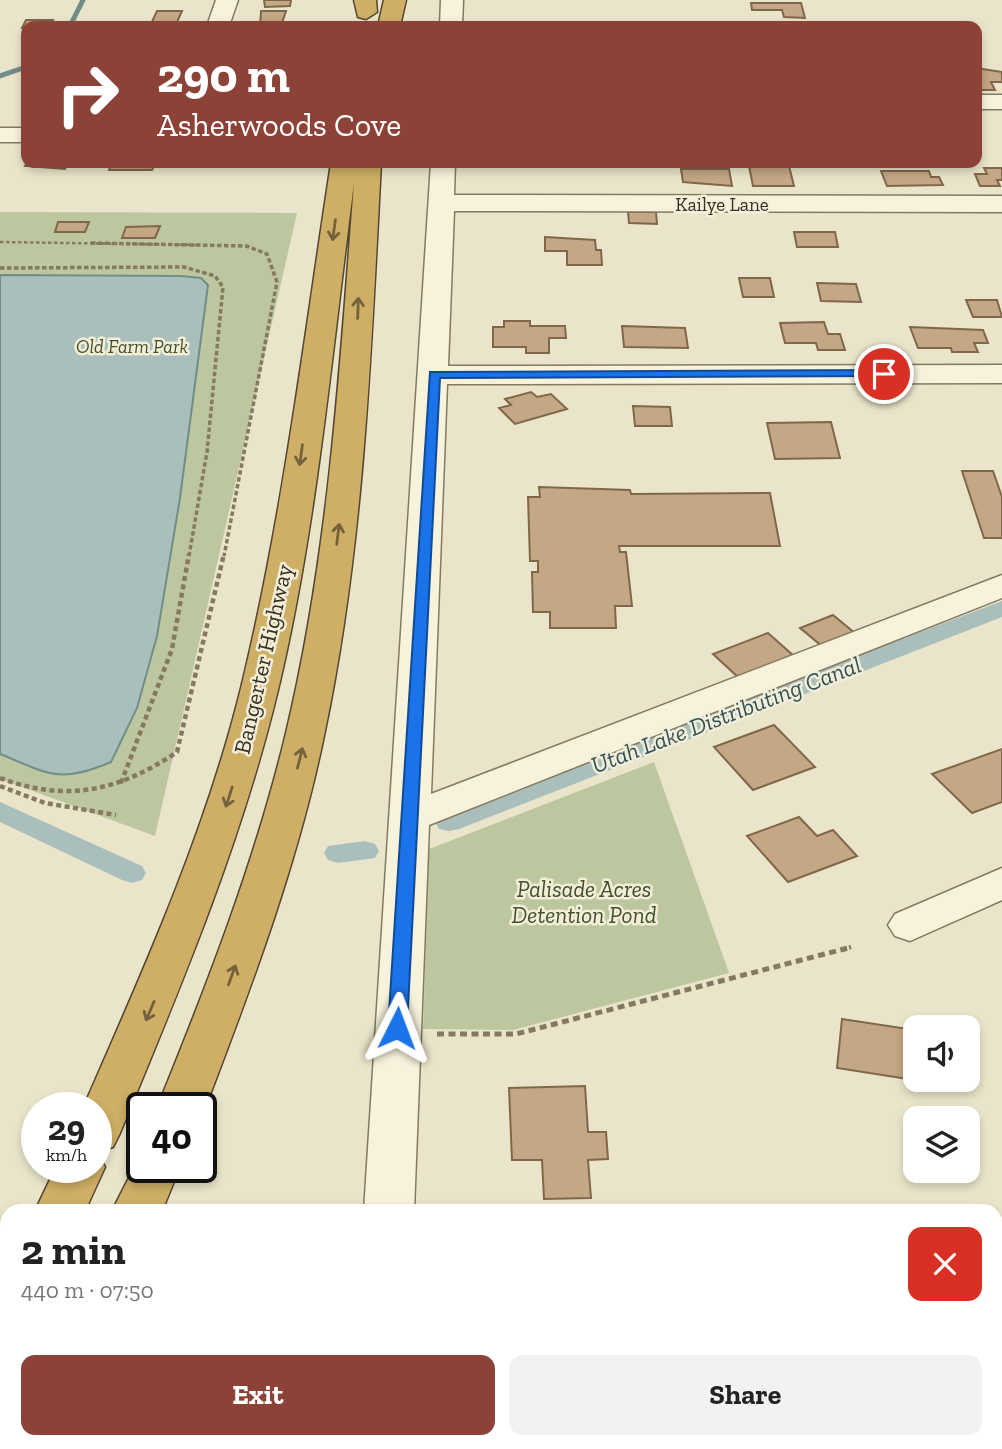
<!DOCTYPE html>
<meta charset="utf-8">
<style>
body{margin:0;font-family:"Zilla Slab",serif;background:#f2f2f2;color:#222;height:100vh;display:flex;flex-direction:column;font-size:26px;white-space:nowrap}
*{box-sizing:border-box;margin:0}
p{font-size:23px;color:#767676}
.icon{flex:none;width:38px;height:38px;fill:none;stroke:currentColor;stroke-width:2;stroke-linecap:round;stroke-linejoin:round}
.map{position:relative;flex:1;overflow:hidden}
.panel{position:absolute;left:0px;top:1204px;width:1003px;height:245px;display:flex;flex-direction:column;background:#fff;border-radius:21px 21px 0 0;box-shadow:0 4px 10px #0003}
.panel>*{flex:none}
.top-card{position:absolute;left:21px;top:21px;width:961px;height:147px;border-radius:14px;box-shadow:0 4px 10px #0003;background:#8d4237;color:#fff;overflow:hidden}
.buttons{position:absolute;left:903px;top:1015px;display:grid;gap:14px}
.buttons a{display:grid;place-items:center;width:77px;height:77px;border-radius:14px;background:#fff;box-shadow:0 4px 10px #0003;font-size:35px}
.speed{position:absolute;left:21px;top:1092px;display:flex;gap:14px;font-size:35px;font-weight:700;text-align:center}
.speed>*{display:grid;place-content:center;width:91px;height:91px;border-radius:50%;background:#fff;box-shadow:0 4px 10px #0003;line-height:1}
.speed small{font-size:18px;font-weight:400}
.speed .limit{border:4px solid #111;border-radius:10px;background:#fff;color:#111}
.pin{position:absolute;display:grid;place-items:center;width:60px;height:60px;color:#fff;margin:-30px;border:4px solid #fff;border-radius:50%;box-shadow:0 2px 7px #0007}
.me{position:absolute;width:77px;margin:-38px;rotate:3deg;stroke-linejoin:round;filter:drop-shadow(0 0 5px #0008)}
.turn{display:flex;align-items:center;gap:24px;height:147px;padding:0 21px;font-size:32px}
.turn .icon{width:91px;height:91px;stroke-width:2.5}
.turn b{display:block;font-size:49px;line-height:60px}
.round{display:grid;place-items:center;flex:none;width:74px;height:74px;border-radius:14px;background:#f2f2f2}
.overview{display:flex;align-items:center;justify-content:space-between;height:119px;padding:0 21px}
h1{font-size:42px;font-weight:700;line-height:52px}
.cta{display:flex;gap:14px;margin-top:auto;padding:14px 21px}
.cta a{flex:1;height:80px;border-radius:14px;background:#8d4237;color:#fff;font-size:28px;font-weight:700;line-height:80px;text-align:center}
.cta a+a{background:#f2f2f2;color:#222}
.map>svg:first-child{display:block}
.green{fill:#bdc79f}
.water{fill:#aabfbc;stroke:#718d8a;stroke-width:2}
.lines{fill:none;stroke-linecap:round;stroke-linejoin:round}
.stream{stroke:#718d8a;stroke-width:5}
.canal{fill:#aabfbc;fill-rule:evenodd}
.building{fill:#c4a784;stroke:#816749;stroke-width:2}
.minor-casing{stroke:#857960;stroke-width:3}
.highway-casing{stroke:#534734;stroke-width:3}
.path-far3{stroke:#857960;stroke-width:2.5;stroke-dasharray:3.5 2.5;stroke-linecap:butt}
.path-far2{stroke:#857960;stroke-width:3.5;stroke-dasharray:4.5 2.5;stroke-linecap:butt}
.path-far1{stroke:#857960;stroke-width:4.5;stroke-dasharray:5 3.5;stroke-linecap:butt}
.path{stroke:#857960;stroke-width:5;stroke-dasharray:7 4.5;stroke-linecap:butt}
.minor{fill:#f6f2dc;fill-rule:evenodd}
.highway{fill:#cfaf65;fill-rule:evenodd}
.oneway{stroke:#74623d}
.route{fill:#1a73e8;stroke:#114b97;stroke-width:2}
.labels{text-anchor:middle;stroke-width:5;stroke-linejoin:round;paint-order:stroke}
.far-street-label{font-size:19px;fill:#372f22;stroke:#f2eed9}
.far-park-label{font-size:19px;font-style:italic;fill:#42512b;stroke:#f2eed9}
.street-label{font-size:23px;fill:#372f22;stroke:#f2eed9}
.park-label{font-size:23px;font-style:italic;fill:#42512b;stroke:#f2eed9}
.water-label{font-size:24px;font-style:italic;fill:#335255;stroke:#f2eed9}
</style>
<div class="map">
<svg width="1002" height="1449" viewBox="0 0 1002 1449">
<rect width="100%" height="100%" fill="#eae5ca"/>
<g class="green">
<path d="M0 212 297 213 155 836 0 779Z"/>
<path d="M654 762 729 973 513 1030 423 1029 429 849Z"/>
</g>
<path class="water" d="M0 275 181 276 201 278 208 285 180 498 157 636 137 708 111 762C59 784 49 774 0 754Z"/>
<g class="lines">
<g class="stream">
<path d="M70 26 83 0"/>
<path d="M0 76 26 67"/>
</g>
<g class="canal">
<path d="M1002 601V617L459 829 449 831 439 829 435 822 439 815Z"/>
<path d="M0 802 142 866 146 873 142 880 132 883 122 880 0 822Z"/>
<path d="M365 841 375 844 379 851 375 858 338 863 328 860 324 853 328 846Z"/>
</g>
</g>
<g class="building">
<path d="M264 0H291L290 6 265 7Z"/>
<path d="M751 3H801L805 18 784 17 782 10H752Z"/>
<path d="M157 11H182L177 22H182L180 26H150Z"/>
<path d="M261 11H286L281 26H260Z"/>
<path d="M26 20H53L50 26 22 28Z"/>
<path d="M976 68 1002 72V82H991L995 90H976Z"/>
<path d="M27 163H90L88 166H66L65 169 25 166Z"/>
<path d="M112 163H164L163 166H154L152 170H109Z"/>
<path d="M187 163H248L187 167Z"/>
<path d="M749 166H789L794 186H753Z"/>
<path d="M984 168H1002V180H997L1000 186H980L975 174H987Z"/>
<path d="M681 169H729L732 186 683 182Z"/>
<path d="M881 171H929L931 177H939L943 185 887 186Z"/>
<path d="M628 212H656L657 224 629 223Z"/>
<path d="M58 222H89L85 232H55Z"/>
<path d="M160 226 155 238H122L126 227Z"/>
<path d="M794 232H835L838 247H797Z"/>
<path d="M545 237 595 240 596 250H601L602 265H567V251H545Z"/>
<path d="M739 278H770L774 297H743Z"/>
<path d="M817 283 856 284 861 302 821 301Z"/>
<path d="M966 300H997L1002 317H973Z"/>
<path d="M504 321H530V326H565L566 338H549V353H526V347H493V327H504Z"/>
<path d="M824 322 828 334H840L845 350H818L816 343H785L780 323Z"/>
<path d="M622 326 685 328 688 348 624 347Z"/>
<path d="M910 327 983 330 988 343H974L978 352H952L951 348H918Z"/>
<path d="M531 392 537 397 551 394 567 409 515 424 499 408 511 405 505 399Z"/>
<path d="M633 406 670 407 672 426H635Z"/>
<path d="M831 422 840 458 775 459 767 423Z"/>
<path d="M962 471H993L1002 497V538H984Z"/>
<path d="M539 487 630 490 631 494 770 493 780 546H619L620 552H626L632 606H615L616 628H550V612H533L532 572H538V561H530L528 497H540Z"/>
<path d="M833 615 856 634 823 647 800 628Z"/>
<path d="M768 633 795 657 739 678 713 654Z"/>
<path d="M774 725 815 767 753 790 714 747Z"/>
<path d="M1002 749V802L972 813 932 774Z"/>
<path d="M799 817 817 836 833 830 857 856 788 882 747 836Z"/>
<path d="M842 1019 915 1030V1080H940V1084L837 1068Z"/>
<path d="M585 1086 588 1132H606L608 1159 588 1160 591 1198 544 1199 542 1160H512L509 1088Z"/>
<path d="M1002 1284V1324L996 1316V1287Z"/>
</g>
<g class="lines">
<g class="minor-casing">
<g id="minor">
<path d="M216 0H238L229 26H207Z"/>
<path d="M441 0H463L462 26H440Z"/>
<rect x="976" y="95" width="26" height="14"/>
<rect x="0" y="128" width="26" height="14"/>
<path d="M431 163H455L454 195 1002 196V212L454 211 448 366 1002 365V383L447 384 431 794 1002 575V598L429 825 414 1211H364Z"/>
<path d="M1002 868V900L910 941 895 936 888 925 895 914Z"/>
<rect x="349" y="1442" width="56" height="7"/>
</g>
</g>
<g class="highway-casing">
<g id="highway">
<path d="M354 0H376L377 12 366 19 358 17Z"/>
<path d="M384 0H406L400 26H378Z"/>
<path d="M331 163H381C371 353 364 544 325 731 299 860 252 985 205 1108L201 1115V1108H157C207 985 255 862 286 733 329 553 340 367 354 183 332 350 317 527 278 690 241 844 180 988 120 1133L113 1147 96 1152 105 1167 85 1211H35L56 1167H96V1108H83C143 971 205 834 241 688 283 516 304 338 331 163Z"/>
<path d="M142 1152V1167H180L162 1211H112Z"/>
<path d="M7 1292V1350L0 1352V1295Z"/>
<path d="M7 1423V1442H53L50 1449H0V1436Z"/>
</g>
</g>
<path class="path-far3" d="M0 242 199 245"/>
<g class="path-far2">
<path d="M91 243 246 246 267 254 277 282 224 556"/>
<path d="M0 268 184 267 215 276 223 287 207 452 189 556"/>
</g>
<g class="path-far1">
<path d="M0 778C67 803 119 791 177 752L224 554"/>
<path d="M121 783 172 649 189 554"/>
<path d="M0 786 45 803 116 815"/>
<path d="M841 950 851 947"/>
</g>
<path class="path" d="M437 1034H516L848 948"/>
<use href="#minor" class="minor"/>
<use href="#highway" class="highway"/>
</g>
<defs><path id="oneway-shaft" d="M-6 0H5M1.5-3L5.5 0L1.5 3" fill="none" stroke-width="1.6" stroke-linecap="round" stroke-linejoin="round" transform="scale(1.75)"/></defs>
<g class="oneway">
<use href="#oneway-shaft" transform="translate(334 230) rotate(98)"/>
<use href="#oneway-shaft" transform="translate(358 308) rotate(-88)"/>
<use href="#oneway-shaft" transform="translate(301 455) rotate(98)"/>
<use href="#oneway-shaft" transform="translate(338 534) rotate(-83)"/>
<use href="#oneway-shaft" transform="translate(300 758) rotate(-76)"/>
<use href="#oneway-shaft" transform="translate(229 797) rotate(108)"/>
<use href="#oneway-shaft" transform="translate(232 975) rotate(-70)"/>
<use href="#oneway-shaft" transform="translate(150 1011) rotate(113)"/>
</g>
<path class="route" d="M884 370 889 371V376L440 378 407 1028 397 1035 391 1033 388 1028 430 372Z"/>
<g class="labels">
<g class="far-street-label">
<text x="722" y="211">Kailye Lane</text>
</g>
<g class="far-park-label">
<text x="132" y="353">Old Farm Park</text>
</g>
<g class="street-label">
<text transform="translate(263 659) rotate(-77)" y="8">Bangerter Highway</text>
</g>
<g class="park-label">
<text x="584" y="897">Palisade Acres<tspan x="584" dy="26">Detention Pond</tspan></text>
</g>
<g class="water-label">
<text transform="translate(726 715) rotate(-21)" y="8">Utah Lake Distributing Canal</text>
</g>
</g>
</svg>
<div class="buttons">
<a><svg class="icon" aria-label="sound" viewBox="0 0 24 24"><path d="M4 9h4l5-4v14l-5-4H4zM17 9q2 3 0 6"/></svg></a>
<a><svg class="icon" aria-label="layers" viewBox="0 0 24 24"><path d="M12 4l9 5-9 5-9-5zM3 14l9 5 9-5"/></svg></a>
</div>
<div class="speed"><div>29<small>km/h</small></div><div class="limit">40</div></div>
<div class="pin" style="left:884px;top:374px;background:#d93025"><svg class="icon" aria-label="arrive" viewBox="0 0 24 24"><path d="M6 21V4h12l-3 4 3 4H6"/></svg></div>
<svg class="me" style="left:397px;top:1028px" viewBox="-20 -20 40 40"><path d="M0-17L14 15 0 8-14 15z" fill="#1a73e8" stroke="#fff" stroke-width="4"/></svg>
<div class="top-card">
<div class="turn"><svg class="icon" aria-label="right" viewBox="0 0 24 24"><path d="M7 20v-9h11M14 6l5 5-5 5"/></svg><div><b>290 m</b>Asherwoods Cove</div></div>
</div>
<section class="panel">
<div class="overview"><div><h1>2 min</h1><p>440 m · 07:50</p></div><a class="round" style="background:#d93025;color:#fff"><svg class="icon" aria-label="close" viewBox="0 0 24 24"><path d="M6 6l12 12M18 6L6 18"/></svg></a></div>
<div class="cta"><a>Exit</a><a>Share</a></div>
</section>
</div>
